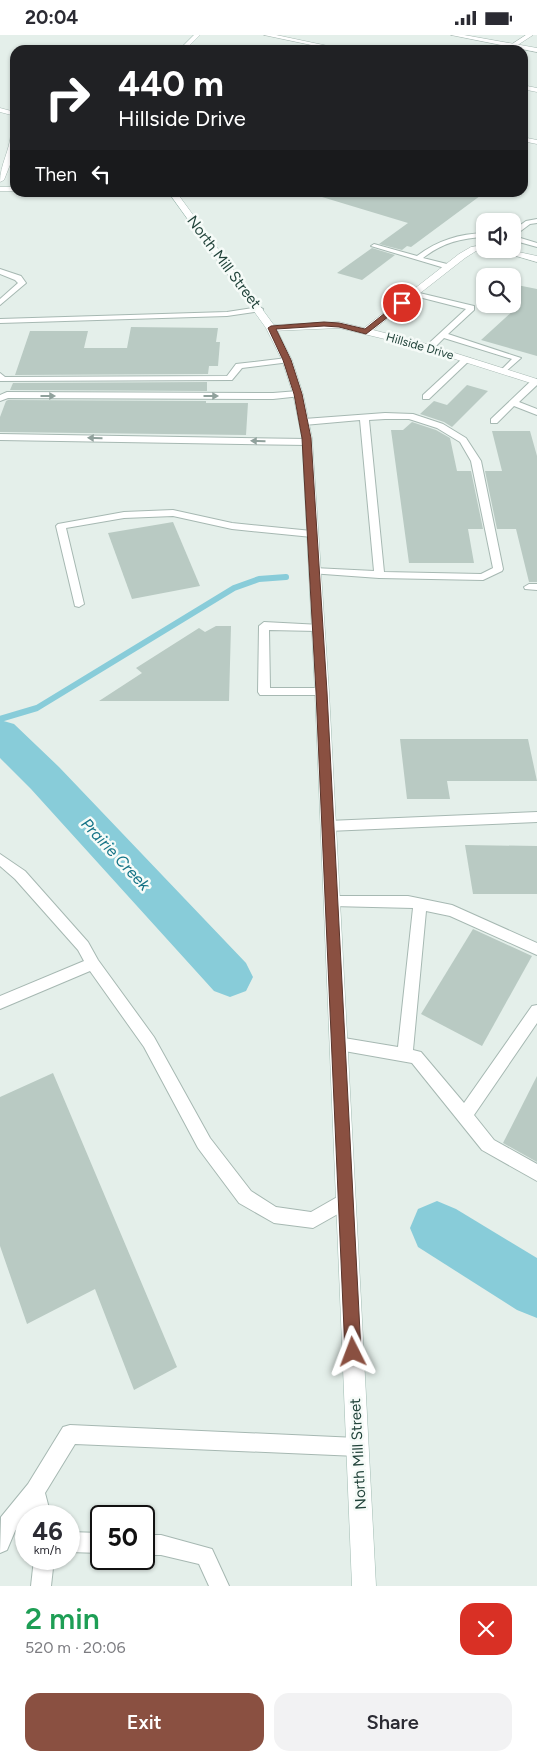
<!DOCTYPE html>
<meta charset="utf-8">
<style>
body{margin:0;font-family:Figtree,sans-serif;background:#f2f2f3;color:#2b2b33;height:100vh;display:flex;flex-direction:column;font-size:19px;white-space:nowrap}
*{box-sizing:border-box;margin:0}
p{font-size:16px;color:#7c7c81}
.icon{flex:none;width:28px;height:28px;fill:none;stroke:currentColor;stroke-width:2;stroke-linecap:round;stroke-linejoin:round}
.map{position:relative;height:1551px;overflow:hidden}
.details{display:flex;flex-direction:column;background:#fff;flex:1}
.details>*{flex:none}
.guide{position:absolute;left:10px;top:10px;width:518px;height:152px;border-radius:15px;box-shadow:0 1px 4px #0004;background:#202124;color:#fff;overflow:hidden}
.fabs{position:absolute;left:476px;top:178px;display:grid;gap:10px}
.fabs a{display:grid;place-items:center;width:45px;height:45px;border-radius:10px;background:#fff;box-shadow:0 1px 4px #0004;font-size:25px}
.speed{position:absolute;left:15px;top:1470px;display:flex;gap:10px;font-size:25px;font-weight:700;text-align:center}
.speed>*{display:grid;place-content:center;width:65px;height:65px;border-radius:50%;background:#fff;box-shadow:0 1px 4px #0004;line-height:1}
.speed small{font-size:12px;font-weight:400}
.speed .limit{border:2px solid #111;border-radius:8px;background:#fff;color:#111}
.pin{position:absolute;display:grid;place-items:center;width:42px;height:42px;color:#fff;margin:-21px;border:2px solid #fff;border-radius:50%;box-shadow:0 1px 5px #0007}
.me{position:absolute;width:55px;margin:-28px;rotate:357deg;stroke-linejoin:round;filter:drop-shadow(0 0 4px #0008)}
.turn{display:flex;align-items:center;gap:18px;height:105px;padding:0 25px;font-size:22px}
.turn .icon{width:65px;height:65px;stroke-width:2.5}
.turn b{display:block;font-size:35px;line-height:42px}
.then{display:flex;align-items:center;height:48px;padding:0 25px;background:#0003;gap:10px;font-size:19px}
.round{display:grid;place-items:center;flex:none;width:52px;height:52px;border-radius:15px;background:#f2f2f3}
.overview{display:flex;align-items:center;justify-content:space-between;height:85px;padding:0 25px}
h1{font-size:30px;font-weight:600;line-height:38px;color:#1e9e55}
.action{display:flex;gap:10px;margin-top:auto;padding:10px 25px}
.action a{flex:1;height:58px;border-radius:15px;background:#8a5041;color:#fff;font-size:20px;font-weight:600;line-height:58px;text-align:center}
.action a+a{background:#f2f2f3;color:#2b2b33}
.status{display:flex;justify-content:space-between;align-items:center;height:35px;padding:0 25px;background:#fff;direction:ltr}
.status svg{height:14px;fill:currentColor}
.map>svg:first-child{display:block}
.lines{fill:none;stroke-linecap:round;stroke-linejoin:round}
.stream{stroke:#88ccd9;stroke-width:6}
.river{fill:#88ccd9;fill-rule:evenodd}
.building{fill:#b9cac3}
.service-casing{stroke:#a6b8b2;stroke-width:2}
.minor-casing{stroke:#a6b8b2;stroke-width:1}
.tertiary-casing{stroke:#a6b8b2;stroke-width:1}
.secondary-casing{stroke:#a1bcb3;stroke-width:1}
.service{fill:#fff;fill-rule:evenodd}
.minor{fill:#fff;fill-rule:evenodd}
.tertiary{fill:#fff;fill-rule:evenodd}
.secondary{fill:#fff;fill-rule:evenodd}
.oneway{fill:#90a19c}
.route{fill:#8a5041;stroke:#5a342a}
.labels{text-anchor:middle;stroke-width:5;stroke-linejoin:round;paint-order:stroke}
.far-street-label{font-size:12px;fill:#21433a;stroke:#f6fbf8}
.street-label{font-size:15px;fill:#21433a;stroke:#f6fbf8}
.water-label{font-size:16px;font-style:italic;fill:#147386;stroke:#f6fbf8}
</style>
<div class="status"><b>20:04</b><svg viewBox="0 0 49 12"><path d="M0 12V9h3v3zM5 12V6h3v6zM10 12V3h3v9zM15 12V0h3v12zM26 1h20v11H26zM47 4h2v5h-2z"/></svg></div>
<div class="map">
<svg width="537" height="1551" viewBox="0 0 537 1551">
<rect width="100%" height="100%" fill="#e4efea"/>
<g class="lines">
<path class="stream" d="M0 684 37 673 234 553 259 544 286 542"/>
<g class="river">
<path d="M0 685 14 689 59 732 246 928 253 942 246 956 230 962 214 956 31 754 0 723Z"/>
<path d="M437 1166 456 1174 537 1223V1283L517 1275 418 1212 410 1193 418 1174Z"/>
</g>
</g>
<g class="building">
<path d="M322 158H484L411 212 407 211 402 215 379 209 408 188 322 162Z"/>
<path d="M372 213 395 220 362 245 337 238Z"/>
<path d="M512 249 537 254V321L481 305 515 274 512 273Z"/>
<path d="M131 292 218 293 216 307H220L218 331H209L208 339 15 340 30 296H88L84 313H127Z"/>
<path d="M207 347V356L10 355 13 348Z"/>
<path d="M467 350 488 356 452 392 444 387 420 379 434 366 447 370Z"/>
<path d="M8 365 206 366V368H248L246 400 0 397V382L6 366Z"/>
<path d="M412 387 436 395 450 403 457 436H471L483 494H468L474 528H409L391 395H403Z"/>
<path d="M492 396H530L537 421V547H529L516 494H497L485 436H502Z"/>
<path d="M173 487 200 551 132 564 108 498Z"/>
<path d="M216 591H231L229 666H99L142 638 136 633 199 593 205 597Z"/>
<path d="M400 704H528L537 746H447L450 764H407Z"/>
<path d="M465 810 537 811V859H473Z"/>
<path d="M473 894 532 921 482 1011 421 979Z"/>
<path d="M53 1038 177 1332 134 1355 95 1254 27 1289 0 1211V1062Z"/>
<path d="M537 1041V1127L503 1108Z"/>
</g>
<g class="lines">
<g class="service-casing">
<g id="service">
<path d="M537 184V188L530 189 514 201 537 208V212L512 205V196L526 186Z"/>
<path d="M485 198V202C461 203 442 208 423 223L451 230 452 232 448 234 371 211 374 209 417 221C438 205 459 199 485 198Z"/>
<path d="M0 234 21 241 26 248 0 270V264L18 248 15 245 0 239Z"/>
<path d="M411 256 474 271V275L448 299 521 323 504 338 500 336 512 324 444 303 432 315H426V311L466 274 411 260Z"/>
<path d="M259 272 263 274 262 276 227 281 0 288V284L227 277Z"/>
<path d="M464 322 471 324 429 364H423V360Z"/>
<path d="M287 323 291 325 290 327 242 333 232 345H229L0 346V338L5 342 227 341 236 329Z"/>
<path d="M533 344H537V350L519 367 537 374V380L514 371 497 388H491V384Z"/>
<path d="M298 356 301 357V361L273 364 8 363 0 366V360L7 357 273 358Z"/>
<path d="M385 378 413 379 443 389 466 403 481 426 503 534 502 536 483 545 379 543 310 538V534L314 533 374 536 360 385 304 390 300 387 304 384ZM385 384H409L437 393 460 407 471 426 493 533 481 539 384 537 369 385Z"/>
<path d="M0 399 307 404 311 407 307 410 0 405Z"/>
<path d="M173 475 232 488 312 496 317 499 312 502 232 494 173 481 124 483 66 493 84 569 79 572 75 571 56 491 58 489 124 477Z"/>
<path d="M529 549H537V555L525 554 524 552Z"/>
<path d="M264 587 321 590 322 592 321 594 317 596 269 595 270 653H322L328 657 326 660H260L258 657 259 591Z"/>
<path d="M537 777V787L328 796 324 794 322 791 324 788 328 786Z"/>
<path d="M0 819 25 836 88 907 98 925 154 1002 210 1103 251 1156 276 1172 311 1177 346 1157 352 1159 354 1165 352 1171 313 1193 274 1188 239 1168 198 1113 144 1012 90 936 0 974V961L84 926 78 915 15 844 0 831Z"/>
<path d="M332 861H408L452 870 537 908V920L450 881 426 876 413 1015 421 1017 464 1068 532 971 537 970V988L474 1080 494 1105 537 1129V1146L482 1115 412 1028 333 1014 331 1009 333 1004 338 1002 398 1012 413 873 332 871 327 870 325 866 327 862Z"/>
<path d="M70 1390 357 1403 364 1405 366 1412 364 1419 357 1421 75 1409 45 1458 51 1481H31L30 1477 15 1496 7 1515 0 1518 1 1482 28 1449 63 1392Z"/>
<path d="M69 1497 101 1498V1518L69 1517Z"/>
<path d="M144 1500H161L212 1514 229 1551H209L199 1529 161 1520H144Z"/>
<path d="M34 1524H54L51 1551H31Z"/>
</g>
</g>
<g class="minor-casing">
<g id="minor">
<path d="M264 0H276L347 15H335Z"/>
<path d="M526 0H533L510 15H503Z"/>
<path d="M522 50 537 53V57L522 54Z"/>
<path d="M0 73 15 77V81L0 77Z"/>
<path d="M15 96V117L4 145 0 147C0 130 10 115 11 98Z"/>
<path d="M522 102 537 105V109L522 106Z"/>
<rect x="0" y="152" width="15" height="4"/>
<path d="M485 210V214L488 215 476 216 465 223 373 295 420 307 537 344V350L414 311 339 293 271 296 266 293 271 290 339 287 364 293 459 219 471 212Z"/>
<path d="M492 214H505L537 221V227Z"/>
</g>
</g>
<g class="tertiary-casing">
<path id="tertiary" d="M451 0H464L537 13V17Z"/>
</g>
<g class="secondary-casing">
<g id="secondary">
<path d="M194 0H200L185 15H179Z"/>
<path d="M169 158H177L276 293 292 325 303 359 312 403 329 657 376 1551H352L315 657 302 403 293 359 282 325 266 293Z"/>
</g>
</g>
<use href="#service" class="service"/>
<use href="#minor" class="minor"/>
<use href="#tertiary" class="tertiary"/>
<use href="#secondary" class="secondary"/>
</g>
<defs><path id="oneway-solid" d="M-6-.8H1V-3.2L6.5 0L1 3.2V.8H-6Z" transform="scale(1.25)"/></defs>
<g class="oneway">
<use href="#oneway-solid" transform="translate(48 361)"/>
<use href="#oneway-solid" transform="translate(211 361)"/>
<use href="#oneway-solid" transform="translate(95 403) rotate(-179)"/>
<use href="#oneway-solid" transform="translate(258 406) rotate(-179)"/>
</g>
<path class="route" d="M400 266 406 268 366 299 339 292 324 291 276 294 291 325 302 359 311 403 327 657 361 1317 359 1323 353 1325 347 1323 345 1317 316 657 302 403 294 359 283 325 268 293 271 291 324 287 339 288 365 294Z"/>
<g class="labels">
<g class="far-street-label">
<text transform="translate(420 311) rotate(16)" y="4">Hillside Drive</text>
</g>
<g class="street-label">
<text transform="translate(224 227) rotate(53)" y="5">North Mill Street</text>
<text transform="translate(358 1419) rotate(-93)" y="5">North Mill Street</text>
</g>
<g class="water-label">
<text transform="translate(116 819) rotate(47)" y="6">Prairie Creek</text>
</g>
</g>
</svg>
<div class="fabs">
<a><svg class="icon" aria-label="sound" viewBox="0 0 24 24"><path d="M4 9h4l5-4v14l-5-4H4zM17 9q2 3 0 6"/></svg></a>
<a><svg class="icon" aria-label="search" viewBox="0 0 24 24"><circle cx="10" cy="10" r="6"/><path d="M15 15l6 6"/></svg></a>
</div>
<div class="speed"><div>46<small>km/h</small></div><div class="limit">50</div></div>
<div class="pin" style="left:402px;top:268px;background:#d93025"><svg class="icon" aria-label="arrive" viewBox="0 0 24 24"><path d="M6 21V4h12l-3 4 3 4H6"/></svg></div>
<svg class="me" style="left:353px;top:1317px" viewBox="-20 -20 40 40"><path d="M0-17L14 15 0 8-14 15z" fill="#8a5041" stroke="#fff" stroke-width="4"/></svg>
<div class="guide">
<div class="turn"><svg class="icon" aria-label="right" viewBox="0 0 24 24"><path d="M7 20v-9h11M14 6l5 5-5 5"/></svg><div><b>440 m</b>Hillside Drive</div></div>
<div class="then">Then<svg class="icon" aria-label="left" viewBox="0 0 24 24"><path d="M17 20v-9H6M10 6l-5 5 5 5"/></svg></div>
</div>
</div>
<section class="details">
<div class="overview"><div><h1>2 min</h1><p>520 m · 20:06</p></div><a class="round" style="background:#d93025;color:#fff"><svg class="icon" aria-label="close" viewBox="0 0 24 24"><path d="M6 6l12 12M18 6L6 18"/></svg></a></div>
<div class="action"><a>Exit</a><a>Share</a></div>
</section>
